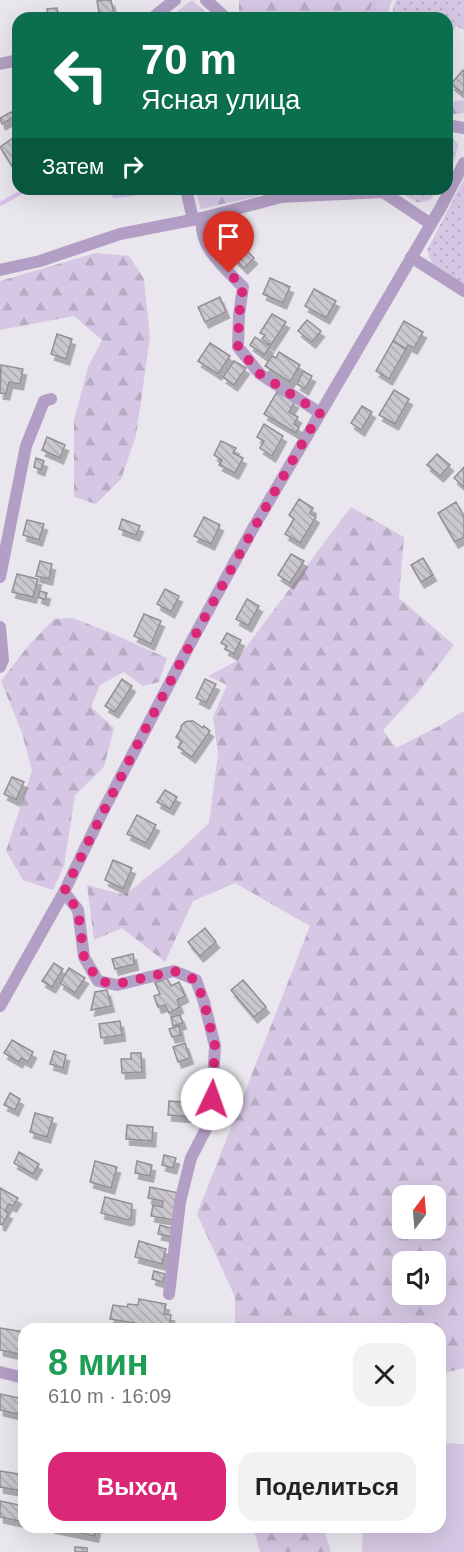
<!DOCTYPE html>
<html lang="ru">
<meta charset="utf-8">
<style>
body{margin:0;font-family:Helvetica,sans-serif;background:#f2f2f2;color:#222;height:100vh;display:flex;flex-direction:column;font-size:22px;white-space:nowrap}
*{box-sizing:border-box;margin:0}
p{font-size:20px;color:#767676}
.icon{flex:none;width:33px;height:33px;fill:none;stroke:currentColor;stroke-width:2;stroke-linecap:round;stroke-linejoin:round}
.map{position:relative;flex:1;overflow:hidden}
.panel{position:absolute;left:18px;top:1323px;width:428px;height:210px;display:flex;flex-direction:column;background:#fff;border-radius:18px;box-shadow:0 6px 24px #0002}
.panel>*{flex:none}
.guide{position:absolute;left:12px;top:12px;width:441px;height:183px;border-radius:18px;box-shadow:0 6px 24px #0002;background:#0b6e4f;color:#fff;overflow:hidden}
.needle{width:39px;rotate:16deg}
.tools{position:absolute;left:392px;top:1185px;display:grid;gap:12px}
.tools a{display:grid;place-items:center;width:54px;height:54px;border-radius:12px;background:#fff;box-shadow:0 6px 24px #0002;font-size:30px}
.pin{position:absolute;display:grid;place-items:center;width:51px;height:51px;color:#fff;margin:-62px -26px;border-radius:50% 50% 50% 0;rotate:-45deg;box-shadow:0 0 6px #0007}
.pin .icon{rotate:45deg}
.me{position:absolute;width:66px;margin:-33px;rotate:3deg;stroke-linejoin:round;filter:drop-shadow(0 0 4px #0008)}
.turn{display:flex;align-items:center;gap:21px;height:126px;padding:0 30px;font-size:27px}
.turn .icon{width:78px;height:78px;stroke-width:2.5}
.turn b{display:block;font-size:42px;line-height:51px}
.then{display:flex;align-items:center;height:57px;padding:0 30px;background:#0003;gap:12px;font-size:22px}
.round{display:grid;place-items:center;flex:none;width:63px;height:63px;border-radius:18px;background:#f2f2f2}
.headline{display:flex;align-items:center;justify-content:space-between;height:102px;padding:0 30px}
h1{font-size:36px;font-weight:800;line-height:45px;color:#1e9e55}
.primary-button{display:flex;gap:12px;margin-top:auto;padding:12px 30px}
.primary-button a{flex:1;height:69px;border-radius:18px;background:#db2777;color:#fff;font-size:24px;font-weight:800;line-height:69px;text-align:center}
.primary-button a+a{background:#f2f2f2;color:#222}
.map>svg:first-child{display:block}
.grass{fill:url(#grass-dots)}
.forest{fill:url(#forest-firs);fill-rule:evenodd}
.park{fill:#d6c8e4}
.lines{fill:none;stroke-linecap:round;stroke-linejoin:round}
.stream{stroke:#d6beed;stroke-width:4}
.building{fill:url(#building-back-hatch);stroke:#928f95;stroke-width:1.5;filter:url(#shadow)}
.minor{stroke:#b39fc5;stroke-width:12}
.route{stroke:#db2777;stroke-width:10;stroke-dasharray:0 18}
</style>
<div class="map">
<svg width="464" height="1552" viewBox="0 0 464 1552">
<defs>
<pattern id="grass-dots" width="8" height="8" patternUnits="userSpaceOnUse" patternTransform="scale(1.5)"><rect width="8" height="8" fill="#d6c8e4"/><path d="M2 2h.1M6 6h.1" fill="none" stroke="#b8acc4" stroke-width="1.8" stroke-linecap="round"/></pattern>
<pattern id="forest-firs" width="22" height="20" patternUnits="userSpaceOnUse" patternTransform="scale(1.5)"><rect width="22" height="20" fill="#d6c8e4"/><path d="M5 1l3.5 6h-7zM16 11l3.5 6h-7z" fill="#b8acc4"/></pattern>
<pattern id="building-back-hatch" width="6" height="6" patternUnits="userSpaceOnUse" patternTransform="scale(1.5)"><rect width="6" height="6" fill="#cac7ce"/><path d="M-1 5l2 2M0 0l6 6M5-1l2 2" fill="none" stroke="#aeabb1"/></pattern>
<filter id="shadow"><feDropShadow dx="3.5" dy="6" stdDeviation="0" flood-color="#0004"/></filter>
</defs>
<rect width="100%" height="100%" fill="#e9e6ed"/>
<g class="grass">
<path d="M396 0H464V30L456 26 447 39V18H390Z"/>
<path d="M447 136 451 137 458 144 455 159 447 173Z"/>
<path d="M464 179V287L433 266 427 250Z"/>
<path d="M400 189H438L431 199 419 203 404 195Z"/>
</g>
<g class="forest">
<path d="M192 0 212 18H194L175 13Z"/>
<path d="M239 0H392L386 18H239Z"/>
<path d="M464 100V113L447 115V103L450 105 455 101Z"/>
<path d="M195 189H261L258 196 201 209Z"/>
<path d="M96 253 129 256 144 279 150 337 136 436 121 479 96 504 74 497V420L88 367 102 340 74 316 0 330V281Z"/>
<path d="M351 507 404 537 399 598 454 645 419 691 383 730 396 748 441 725 464 711V1368L440 1374V1329H235V1297L197 1214 310 926 235 883 193 901 165 962 122 928 94 940 87 885 125 895 177 853 209 823 218 754 213 717 227 685 208 676 235 662ZM402 1196H435V1228H402ZM402 1262H435V1294H402Z"/>
<path d="M73 618 111 633 167 658 159 682 143 686 124 672 100 685 91 707 114 728 104 767 75 795 64 866 53 890 23 880 6 851 32 771 22 733 1 681 28 646 54 619Z"/>
<path d="M253 1527H323L331 1552H260Z"/>
</g>
<path class="park" d="M440 1443 464 1444V1552H362L363 1527H440Z"/>
<g class="lines">
<g class="stream">
<path d="M369 18 375 0"/>
<path d="M108 189 115 196 134 194 136 189"/>
<path d="M0 204 27 189"/>
</g>
</g>
<g class="building">
<path d="M102 0H111L115 18H100L97 1Z"/>
<path d="M57 8 59 18H48L47 9Z"/>
<path d="M463 70 464 71V91L462 93 451 84Z"/>
<path d="M11 112 14 117 2 124 0 118Z"/>
<path d="M16 136 18 139V162L12 166 0 147Z"/>
<path d="M241 245 254 258 244 268 231 255Z"/>
<path d="M270 278 290 287 283 303 263 294Z"/>
<path d="M314 289 336 301 326 318 305 306Z"/>
<path d="M220 297 226 312 205 322 198 307Z"/>
<path d="M272 314 286 322 271 345 262 339 265 335 260 333Z"/>
<path d="M307 320 321 331 312 342 298 331Z"/>
<path d="M404 321 423 332 414 348 408 345 406 349 393 341Z"/>
<path d="M57 334 72 339 66 359 51 354Z"/>
<path d="M255 337 270 347 264 355 250 345Z"/>
<path d="M393 341 406 349 389 379 376 371Z"/>
<path d="M210 343 230 356 218 374 198 361Z"/>
<path d="M279 352 300 365 290 382 265 366 272 356 276 358Z"/>
<path d="M234 361 246 368 234 385 223 377Z"/>
<path d="M1 365 23 369 20 384 9 382 6 394 0 393Z"/>
<path d="M303 371 312 376 305 389 297 384Z"/>
<path d="M394 390 409 399 395 424 379 415Z"/>
<path d="M277 392 295 402 289 412 298 417 294 424 299 427 296 433 264 414Z"/>
<path d="M362 406 372 412 361 430 351 423Z"/>
<path d="M264 424 283 436 272 456 260 448 264 441 257 437Z"/>
<path d="M47 437 65 445 60 458 42 450Z"/>
<path d="M221 441 236 448 233 453 243 458 235 473 219 465 222 460 214 455Z"/>
<path d="M437 454 450 465 440 476 427 465Z"/>
<path d="M36 458 44 461 41 470 34 467Z"/>
<path d="M464 467V487L454 478Z"/>
<path d="M299 499 313 508 310 513 316 517 300 543 285 534 294 519 289 515Z"/>
<path d="M456 502 464 516V537L455 542 438 513Z"/>
<path d="M204 517 220 525 211 544 194 536Z"/>
<path d="M122 519 140 526 136 535 119 529Z"/>
<path d="M27 520 44 524 39 540 23 535Z"/>
<path d="M291 554 304 561 290 583 278 575Z"/>
<path d="M423 558 433 575 421 582 411 565Z"/>
<path d="M40 561 52 564 49 579 36 576Z"/>
<path d="M17 574 38 579 33 597 12 592Z"/>
<path d="M165 589 179 596 171 612 157 604Z"/>
<path d="M40 591 47 593 45 600 38 597Z"/>
<path d="M247 599 259 606 248 626 236 619Z"/>
<path d="M144 614 161 621 151 644 134 636Z"/>
<path d="M227 633 241 640 234 654 225 649 227 646 221 643Z"/>
<path d="M122 679 132 686 115 712 105 706Z"/>
<path d="M205 679 216 684 206 703 196 698Z"/>
<path d="M189 721H193L203 728 204 726 210 731 192 757 178 747 182 742 176 737 181 729V726L185 722Z"/>
<path d="M12 777 24 782 16 800 4 794Z"/>
<path d="M165 790 177 797 170 809 157 802Z"/>
<path d="M137 815 156 825 146 843 127 834Z"/>
<path d="M113 860 132 868 123 889 105 880Z"/>
<path d="M205 928 216 942 200 956 188 942Z"/>
<path d="M133 954 135 964 115 969 112 959Z"/>
<path d="M54 963 63 969 52 987 42 981Z"/>
<path d="M69 968 85 978 75 993 60 983Z"/>
<path d="M167 978 171 986 179 982 185 996 177 1000 180 1007 169 1013 165 1005 158 1007 154 996 160 994 155 983Z"/>
<path d="M243 980 266 1007 254 1017 231 990Z"/>
<path d="M107 990 111 1006 91 1010 95 992Z"/>
<path d="M180 1015 183 1023 173 1026 171 1017Z"/>
<path d="M120 1021 122 1035 101 1038 99 1024Z"/>
<path d="M179 1026 181 1035 172 1037 169 1029Z"/>
<path d="M12 1040 33 1052 28 1062 21 1058 19 1062 4 1053Z"/>
<path d="M185 1043 190 1058 178 1062 173 1047Z"/>
<path d="M54 1051 66 1055 63 1068 50 1064Z"/>
<path d="M131 1053H141L142 1072 122 1073 121 1059H131Z"/>
<path d="M10 1093 20 1099 15 1110 4 1105Z"/>
<path d="M169 1101 196 1103 195 1117 168 1115Z"/>
<path d="M35 1113 53 1118 47 1137 30 1132Z"/>
<path d="M127 1125 153 1127 152 1141 126 1139Z"/>
<path d="M19 1152 39 1164 33 1174 14 1163Z"/>
<path d="M164 1155 176 1158 173 1168 162 1165Z"/>
<path d="M95 1161 117 1167 111 1188 90 1182Z"/>
<path d="M137 1161 152 1165 150 1176 135 1173Z"/>
<path d="M150 1187 179 1193 174 1220 151 1216 153 1205 162 1207 163 1201 148 1198Z"/>
<path d="M0 1188 18 1198 13 1206 9 1204 5 1211 9 1213 2 1225 0 1224Z"/>
<path d="M105 1197 132 1204 131 1218 128 1220 101 1213Z"/>
<path d="M160 1225 174 1229 173 1237 158 1234Z"/>
<path d="M139 1241 166 1249 162 1264 135 1257Z"/>
<path d="M154 1271 165 1274 163 1282 152 1279Z"/>
<path d="M139 1299 166 1304 164 1314 171 1315 169 1329 110 1319 113 1305 127 1307 128 1304 138 1305Z"/>
<path d="M0 1328 24 1332V1355L0 1350Z"/>
<path d="M0 1394 24 1399 22 1415 0 1410Z"/>
<path d="M0 1471 24 1475V1491L0 1487Z"/>
<path d="M0 1501 24 1506V1522L0 1517Z"/>
<path d="M51 1527H97L95 1536Z"/>
<path d="M75 1547 87 1548V1552H75Z"/>
</g>
<g class="lines">
<g class="minor">
<path d="M206 0 226 18"/>
<path d="M152 18 175 0"/>
<path d="M0 64 18 60"/>
<path d="M447 125 464 128"/>
<path d="M186 189 193 220"/>
<path d="M202 218C198 247 225 268 243 287L239 315 238 347 260 374 320 413"/>
<path d="M411 257 464 291"/>
<path d="M0 270 40 261 120 234 202 218 281 197 383 192 431 224"/>
<path d="M0 577 26 446 44 401 51 399"/>
<path d="M0 627 3 660 0 667"/>
<path d="M64 892 78 910 84 957 98 981 117 985 174 971 196 980 204 1002 215 1046 212 1099 210 1121 191 1158 180 1202 169 1294"/>
<path d="M0 1006 64 892 102 813 190 644 252 530 441 207 464 163"/>
<path d="M0 1372 24 1378"/>
</g>
</g>
<g class="lines">
<path class="route" d="M212 1099 215 1046 204 1002 196 980 174 971 117 984 98 981 84 957 78 910 64 892C143 728 229 569 320 413L260 374 238 347 239 315 243 287 229 273"/>
</g>
</svg>
<div class="tools">
<a><svg class="needle" viewBox="-14 -14 28 28"><path d="M0-13l5 13h-10z" fill="#e53935"/><path d="M0 13l5-13h-10z" fill="#767676"/></svg></a>
<a><svg class="icon" aria-label="sound" viewBox="0 0 24 24"><path d="M4 9h4l5-4v14l-5-4H4zM17 9q2 3 0 6"/></svg></a>
</div>
<div class="pin" style="left:229px;top:273px;background:#d93025"><svg class="icon" aria-label="arrive" viewBox="0 0 24 24"><path d="M6 21V4h12l-3 4 3 4H6"/></svg></div>
<svg class="me" style="left:212px;top:1099px" viewBox="-20 -20 40 40"><circle r="19" fill="#fff"/><path d="M0-13L10 11 0 6-10 11z" fill="#db2777"/></svg>
<div class="guide">
<div class="turn"><svg class="icon" aria-label="left" viewBox="0 0 24 24"><path d="M17 20v-9H6M10 6l-5 5 5 5"/></svg><div><b>70 m</b>Ясная улица</div></div>
<div class="then">Затем<svg class="icon" aria-label="right" viewBox="0 0 24 24"><path d="M7 20v-9h11M14 6l5 5-5 5"/></svg></div>
</div>
<section class="panel">
<div class="headline"><div><h1>8 мин</h1><p>610 m · 16:09</p></div><a class="round"><svg class="icon" aria-label="close" viewBox="0 0 24 24"><path d="M6 6l12 12M18 6L6 18"/></svg></a></div>
<div class="primary-button"><a>Выход</a><a>Поделиться</a></div>
</section>
</div>
